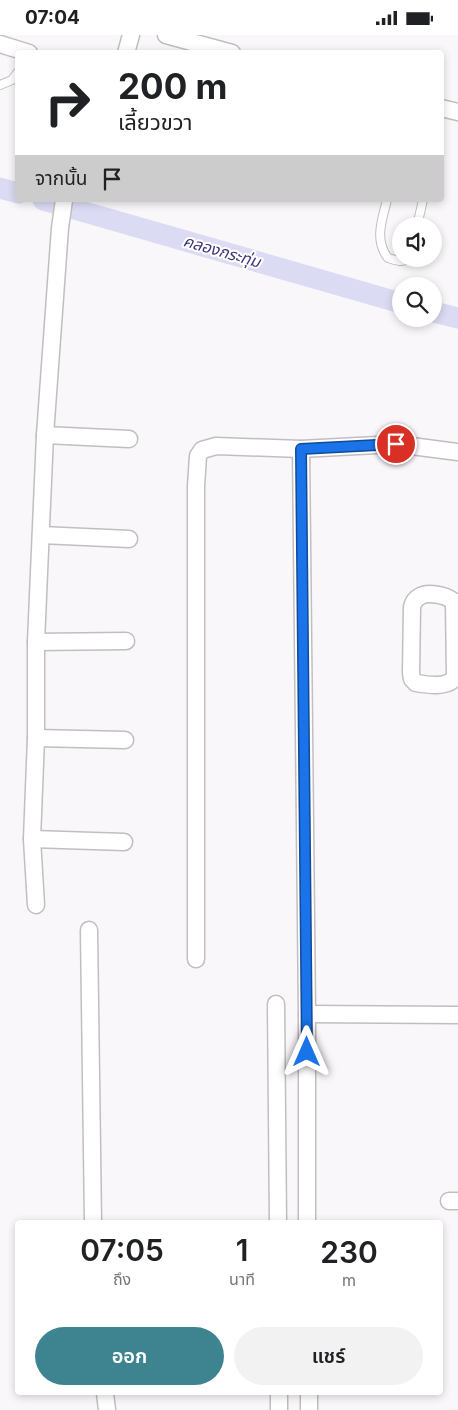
<!DOCTYPE html>
<html lang="th">
<meta charset="utf-8">
<style>
body{margin:0;font-family:Inter,"Noto Sans Thai",sans-serif;background:#f2f2f2;color:#202124;height:100vh;display:flex;flex-direction:column;font-size:19px;white-space:nowrap}
*{box-sizing:border-box;margin:0}
p{font-size:16px;color:#757577}
.icon{flex:none;width:28px;height:28px;fill:none;stroke:currentColor;stroke-width:2;stroke-linecap:round;stroke-linejoin:round}
.map{position:relative;flex:1;overflow:hidden}
.side{position:absolute;left:15px;top:1185px;width:428px;height:175px;display:flex;flex-direction:column;background:#fff;border-radius:5px;box-shadow:0 2px 8px #0003}
.side>*{flex:none}
.banner{position:absolute;left:15px;top:15px;width:429px;height:152px;border-radius:5px;box-shadow:0 2px 8px #0003;background:#fff;color:#202124;overflow:hidden}
.tools{position:absolute;left:392px;top:182px;display:grid;gap:10px}
.tools a{display:grid;place-items:center;width:50px;height:50px;border-radius:50%;background:#fff;box-shadow:0 2px 8px #0003;font-size:25px}
.pin{position:absolute;display:grid;place-items:center;width:42px;height:42px;color:#fff;margin:-21px;border:2px solid #fff;border-radius:50%;box-shadow:0 1px 5px #0007}
.me{position:absolute;width:55px;margin:-28px;rotate:0deg;stroke-linejoin:round;filter:drop-shadow(0 0 4px #0008)}
.turn{display:flex;align-items:center;gap:18px;height:105px;padding:0 20px;font-size:22px}
.turn .icon{width:65px;height:65px;stroke-width:2.5}
.turn b{display:block;font-size:35px;line-height:42px}
.then{display:flex;align-items:center;height:48px;padding:0 20px;background:#0003;gap:10px;font-size:19px}
.eta{display:flex;justify-content:space-evenly;align-items:center;height:85px;text-align:center}
.eta b{font-size:30px;font-weight:600;line-height:35px}
.action{display:flex;gap:10px;margin-top:auto;padding:10px 20px}
.action a{flex:1;height:58px;border-radius:30px;background:#3e8390;color:#fff;font-size:20px;font-weight:600;line-height:58px;text-align:center}
.action a+a{background:#f2f2f2;color:#202124}
.status{display:flex;justify-content:space-between;align-items:center;height:35px;padding:0 25px;background:#fff;direction:ltr}
.status svg{height:14px;fill:currentColor}
.map>svg:first-child{display:block}
.lines{fill:none;stroke-linecap:round;stroke-linejoin:round}
.canal{stroke:#dbdbf4;stroke-width:21}
.lane-casing{stroke:#c1bec0;stroke-width:10}
.street-casing{stroke:#c1bec0;stroke-width:19}
.lane{stroke:#fff;stroke-width:8}
.street{stroke:#fff;stroke-width:16}
.route-casing{stroke:#114b97;stroke-width:12}
.route{stroke:#1a73e8;stroke-width:9}
.labels{text-anchor:middle;stroke-width:4;stroke-linejoin:round;paint-order:stroke}
.water-label{font-size:16px;font-style:italic;fill:#3e347a;stroke:#fff}
</style>
<div class="status"><b>07:04</b><svg viewBox="0 0 49 12"><path d="M0 12V9h3v3zM5 12V6h3v6zM10 12V3h3v9zM15 12V0h3v12zM26 1h20v11H26zM47 4h2v5h-2z"/></svg></div>
<div class="map">
<svg width="458" height="1375" viewBox="0 0 458 1375">
<rect width="100%" height="100%" fill="#faf7fa"/>
<g class="lines">
<g class="canal">
<path d="M0 153 18 158"/>
<path d="M43 165 401 268"/>
<path d="M434 277 458 283"/>
</g>
<g class="lane-casing">
<g id="lane">
<path d="M0 50 12 45 18 37"/>
<path d="M387 165C382 185 374 205 388 223 395 225 402 228 408 224"/>
<path d="M417 191 423 165"/>
</g>
</g>
<g class="street-casing">
<g id="street">
<path d="M166 0 232 18"/>
<path d="M0 9 29 18"/>
<path d="M126 18 131 0"/>
<path d="M441 73 458 77"/>
<path d="M45 400 129 404"/>
<path d="M301 414 307 979V1188"/>
<path d="M41 500 129 504"/>
<path d="M454 567 455 643C446 653 428 650 416 648L412 644 411 638 412 572C413 568 415 564 419 562 427 556 447 560 454 567H458"/>
<path d="M36 607 126 606"/>
<path d="M36 703 125 705"/>
<path d="M32 804 124 807"/>
<path d="M36 870 32 804 36 703V607L45 400 60 193 64 165"/>
<path d="M89 895 93 1188"/>
<path d="M196 924V451L198 421 202 415 216 411 301 414 396 409 458 417"/>
<path d="M276 969 278 1188"/>
<path d="M307 979 458 980"/>
<path d="M449 1166H458"/>
<path d="M105 1358 107 1375"/>
<path d="M279 1358V1375"/>
<path d="M309 1358V1375"/>
</g>
</g>
<use href="#lane" class="lane"/>
<use href="#street" class="street"/>
</g>
<g class="lines">
<g class="route-casing">
<path id="route" d="M307 1017 301 414 396 409"/>
</g>
<use href="#route" class="route"/>
</g>
<g class="labels">
<g class="water-label">
<text transform="translate(222 216) rotate(16)" y="6">คลองกระทุ่ม</text>
</g>
</g>
</svg>
<div class="tools">
<a><svg class="icon" aria-label="sound" viewBox="0 0 24 24"><path d="M4 9h4l5-4v14l-5-4H4zM17 9q2 3 0 6"/></svg></a>
<a><svg class="icon" aria-label="search" viewBox="0 0 24 24"><circle cx="10" cy="10" r="6"/><path d="M15 15l6 6"/></svg></a>
</div>
<div class="pin" style="left:396px;top:409px;background:#d93025"><svg class="icon" aria-label="arrive" viewBox="0 0 24 24"><path d="M6 21V4h12l-3 4 3 4H6"/></svg></div>
<svg class="me" style="left:307px;top:1017px" viewBox="-20 -20 40 40"><path d="M0-17L14 15 0 8-14 15z" fill="#1a73e8" stroke="#fff" stroke-width="4"/></svg>
<div class="banner">
<div class="turn"><svg class="icon" aria-label="right" viewBox="0 0 24 24"><path d="M7 20v-9h11M14 6l5 5-5 5"/></svg><div><b>200 m</b>เลี้ยวขวา</div></div>
<div class="then">จากนั้น<svg class="icon" aria-label="arrive" viewBox="0 0 24 24"><path d="M6 21V4h12l-3 4 3 4H6"/></svg></div>
</div>
<section class="side">
<div class="eta">
<div><b>07:05</b><p>ถึง</p></div>
<div><b>1</b><p>นาที</p></div>
<div><b>230</b><p>m</p></div>
</div>
<div class="action"><a>ออก</a><a>แชร์</a></div>
</section>
</div>
